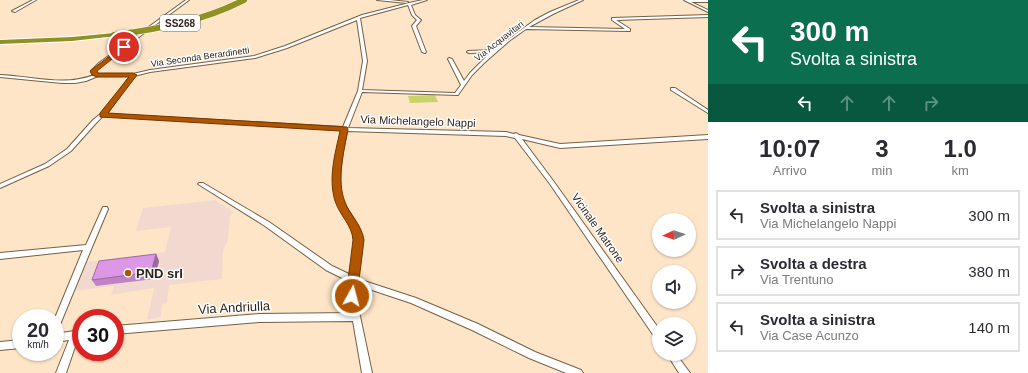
<!DOCTYPE html>
<html lang="it">
<style>
body{margin:0;font-family:Arial,sans-serif;background:#f2f2f3;color:#2b2b33;height:100vh;display:flex;flex-direction:column;font-size:15px;white-space:nowrap}
*{box-sizing:border-box;margin:0}
p{font-size:13px;color:#7c7c81}
.icon{flex:none;width:22px;height:22px;fill:none;stroke:currentColor;stroke-width:2;stroke-linecap:round;stroke-linejoin:round}
.map{position:relative;flex:1;overflow:hidden}
.details{display:flex;flex-direction:column;background:#fff;width:320px}
.details>*{flex:none}
.top-card{background:#0b6e4f;color:#fff;overflow:hidden}
.needle{width:26px;rotate:266deg}
.controls{position:absolute;left:652px;top:213px;display:grid;gap:8px}
.controls a{display:grid;place-items:center;width:44px;height:44px;border-radius:50%;background:#fff;box-shadow:0 1px 3px #0004;font-size:20px}
.speed{position:absolute;left:12px;top:309px;display:flex;gap:8px;font-size:20px;font-weight:700;text-align:center}
.speed>*{display:grid;place-content:center;width:52px;height:52px;border-radius:50%;background:#fff;box-shadow:0 1px 3px #0004;line-height:1}
.speed small{font-size:10px;font-weight:400}
.speed .limit{border:6px solid #d22;background:#fff;color:#111}
.pin{position:absolute;display:grid;place-items:center;width:34px;height:34px;color:#fff;margin:-17px;border:2px solid #fff;border-radius:50%;box-shadow:0 1px 4px #0007}
.me{position:absolute;width:44px;margin:-22px;rotate:7deg;stroke-linejoin:round;filter:drop-shadow(0 0 3px #0008)}
.turn{display:flex;align-items:center;gap:14px;height:84px;padding:0 16px;font-size:18px}
.turn .icon{width:52px;height:52px;stroke-width:2.5}
.turn b{display:block;font-size:28px;line-height:34px}
.lanes{display:flex;align-items:center;height:38px;padding:0 16px;background:#0003;justify-content:center;gap:20px;direction:ltr}
.lanes .off{opacity:.35}
.eta{display:flex;justify-content:space-evenly;align-items:center;height:68px;text-align:center}
.eta b{font-size:24px;font-weight:700;line-height:28px}
ul{padding:0;list-style:none}
li{display:flex;align-items:center;gap:12px;height:50px;margin:0 8px 6px;padding:0 8px;border:2px solid #e1e1e2;border-radius:0px}
li div{flex:1}
li b{display:block;font-size:15px}
li em{font-style:normal}
main{display:flex;flex:1;min-height:0}
.map>svg:first-child{display:block}
.industrial{fill:#f2d9d0}
.green{fill:#cbd26b}
.lines{fill:none;stroke-linecap:round;stroke-linejoin:round}
.street-casing{stroke:#756046;stroke-width:2}
.highway-casing{stroke:#fff;stroke-width:2}
.street{fill:#fff;fill-rule:evenodd}
.highway{fill:#8f9122;fill-rule:evenodd}
.highway-bridge-casing{stroke:#fff;stroke-width:7;stroke-linecap:butt}
.highway-bridge{stroke:#8f9122;stroke-width:6}
.wall{fill:#be83c5}
.shaded-wall{fill:#9b6aa0}
.building{fill:#dd98e5;stroke:#9b6aa0}
.route{fill:#b25500;stroke:#743700}
.poi-dot{fill:#b25500;stroke:#fff;stroke-width:1.5}
.labels{text-anchor:middle;stroke-width:3;stroke-linejoin:round;paint-order:stroke}
.far-street-label{font-size:9px;fill:#2e251a;stroke:#fff}
.shield{fill:#fff;stroke:#6d665f;stroke-width:1}
.shield-label{font-size:10px;font-weight:bold;fill:#2e251a}
.street-label{font-size:11px;fill:#2e251a;stroke:#fff}
.near-poi-label{font-size:13px;font-weight:bold;fill:#2e251a;stroke:#fff;text-anchor:start}
.near-street-label{font-size:13px;fill:#2e251a;stroke:#fff}
</style>
<main>
<div class="map">
<svg width="708" height="373" viewBox="0 0 708 373">
<rect width="100%" height="100%" fill="#fee5c8"/>
<path class="industrial" d="M215 200 234 212 230 215 228 240 223 250 222 279 169 285 167 303 162 304 161 317 147 320 154 288 111 295 114 286 74 291 87 262 165 252 171 227 136 231 143 208Z"/>
<path class="green" d="M435 95 438 102 410 103 408 96Z"/>
<g class="lines">
<g class="street-casing">
<g id="street">
<path d="M33 0H36L15 12 12 11Z"/>
<path d="M186 0H189L101 65 95 71 98 74H133L150 70 254 56 285 46 362 15 409 3 423 0H427L411 5 415 15 421 20 416 26 426 52 425 53 422 52 412 26 417 20 412 15 408 5 360 18 367 61 362 90 455 93 461 85 448 59 449 58 452 59 464 81 470 73 491 52 469 53 467 52 468 51 494 50 521 30 535 20 550 12 579 0H583L553 14 529 27 625 29 612 20V18L708 15V17L616 20 630 29V31H629L526 29 509 41 484 63 472 75 458 95 362 92 348 128 506 132 514 134 516 133 519 135 560 144 708 135V139L560 148 522 139 554 182 659 329V340L656 339 550 184 515 138 506 136 347 131C343 148 336 187 344 203 349 212 359 224 361 233 365 243 359 267 358 279L416 298 478 324 535 352 581 370 583 373H566L529 358 472 330 411 303 357 285 356 297 372 373H362L353 321 259 322 115 334V326L259 314 351 313 348 297 350 282 326 270 265 226 198 184 199 183H203L269 222 332 266 351 275C352 265 358 242 355 233 352 223 342 212 338 203 330 186 337 148 342 130L103 116 97 122 71 151 49 166 0 188V184L45 164 67 149 93 120 104 111 130 76H98L86 81 75 83H62L0 77V75C31 76 64 87 94 75L91 71 99 63ZM357 20 363 61 358 91 343 127 107 114 134 76 150 72 255 58 287 48Z"/>
<path d="M377 0H390L408 2 407 3Z"/>
<path d="M684 0H708V2H691L708 10V12Z"/>
<path d="M671 88H675L708 110V113L671 90Z"/>
<path d="M103 207H107L108 209 92 247 59 327 58 330 55 331V318L83 250 0 259V253L86 245Z"/>
<path d="M81 330V338H78L66 373H56L69 340 55 342V334Z"/>
<path d="M21 340V348L0 350V342Z"/>
<path d="M667 354H676L690 373H679Z"/>
</g>
</g>
<g class="highway-casing">
<path id="highway" d="M114 33 116 34V36L72 41 0 44V40L72 37Z"/>
</g>
<use href="#street" class="street"/>
<use href="#highway" class="highway"/>
<g class="highway-bridge-casing">
<path id="highway-bridge" d="M114 35C159 29 203 21 244 0"/>
</g>
<use href="#highway-bridge" class="highway-bridge"/>
</g>
<path class="wall" d="M156 254 159 261 154 279 96 286 92 280Z"/>
<path class="shaded-wall" d="M156 254 159 261 154 279 151 272Z"/>
<path class="building" d="M156 254 151 272 92 280 99 261Z"/>
<path class="route" d="M124 45 127 47 126 48 97 71 98 73H133L137 75 108 113 347 127 348 129C344 152 336 179 345 202 350 216 362 225 364 240L357 296 356 300 352 302 347 300 346 296 353 240C352 225 340 216 335 201 328 178 335 154 340 131L100 117V113L129 77H97L92 75 90 71Z"/>
<circle class="poi-dot" cx="128" cy="273" r="4"/>
<g class="labels">
<g class="far-street-label">
<text transform="translate(499 41) rotate(-38)" y="3">Via Acquavitari</text>
<text transform="translate(200 57) rotate(-8)" y="3">Via Seconda Berardinetti</text>
</g>
<rect class="shield" x="160" y="15" width="40" height="16" rx="3"/>
<g class="shield-label">
<text x="180" y="27">SS268</text>
</g>
<g class="street-label">
<text transform="translate(418 121) rotate(2)" y="4">Via Michelangelo Nappi</text>
<text transform="translate(598 228) rotate(55)" y="4">Vicinale Matrone</text>
</g>
<g class="near-poi-label">
<text x="136" y="278">PND srl</text>
</g>
<g class="near-street-label">
<text transform="translate(234 307) rotate(-3)" y="5">Via Andriulla</text>
</g>
</g>
</svg>
<div class="controls">
<a><svg class="needle" viewBox="-14 -14 28 28"><path d="M0-13l5 13h-10z" fill="#e53935"/><path d="M0 13l5-13h-10z" fill="#7c7c81"/></svg></a>
<a><svg class="icon" aria-label="sound" viewBox="0 0 24 24"><path d="M4 9h4l5-4v14l-5-4H4zM17 9q2 3 0 6"/></svg></a>
<a><svg class="icon" aria-label="layers" viewBox="0 0 24 24"><path d="M12 4l9 5-9 5-9-5zM3 14l9 5 9-5"/></svg></a>
</div>
<div class="speed"><div>20<small>km/h</small></div><div class="limit">30</div></div>
<div class="pin" style="left:124px;top:47px;background:#d93025"><svg class="icon" aria-label="arrive" viewBox="0 0 24 24"><path d="M6 21V4h12l-3 4 3 4H6"/></svg></div>
<svg class="me" style="left:352px;top:296px" viewBox="-20 -20 40 40"><circle r="17" fill="#b25500" stroke="#fff" stroke-width="3"/><path d="M0-11L8 9 0 5-8 9z" fill="#fff"/></svg>
</div>
<section class="details">
<div class="top-card">
<div class="turn"><svg class="icon" aria-label="left" viewBox="0 0 24 24"><path d="M17 20v-9H6M10 6l-5 5 5 5"/></svg><div><b>300 m</b>Svolta a sinistra</div></div>
<div class="lanes"><svg class="icon" aria-label="left" viewBox="0 0 24 24"><path d="M17 20v-9H6M10 6l-5 5 5 5"/></svg><svg class="icon off" aria-label="ahead" viewBox="0 0 24 24"><path d="M12 20V5M6 11l6-6 6 6"/></svg><svg class="icon off" aria-label="ahead" viewBox="0 0 24 24"><path d="M12 20V5M6 11l6-6 6 6"/></svg><svg class="icon off" aria-label="right" viewBox="0 0 24 24"><path d="M7 20v-9h11M14 6l5 5-5 5"/></svg></div>
</div>
<div class="eta">
<div><b>10:07</b><p>Arrivo</p></div>
<div><b>3</b><p>min</p></div>
<div><b>1.0</b><p>km</p></div>
</div>
<ul>
<li><svg class="icon" aria-label="left" viewBox="0 0 24 24"><path d="M17 20v-9H6M10 6l-5 5 5 5"/></svg><div><b>Svolta a sinistra</b><p>Via Michelangelo Nappi</p></div><em>300 m</em></li>
<li><svg class="icon" aria-label="right" viewBox="0 0 24 24"><path d="M7 20v-9h11M14 6l5 5-5 5"/></svg><div><b>Svolta a destra</b><p>Via Trentuno</p></div><em>380 m</em></li>
<li><svg class="icon" aria-label="left" viewBox="0 0 24 24"><path d="M17 20v-9H6M10 6l-5 5 5 5"/></svg><div><b>Svolta a sinistra</b><p>Via Case Acunzo</p></div><em>140 m</em></li>
</ul>
</section>
</main>
